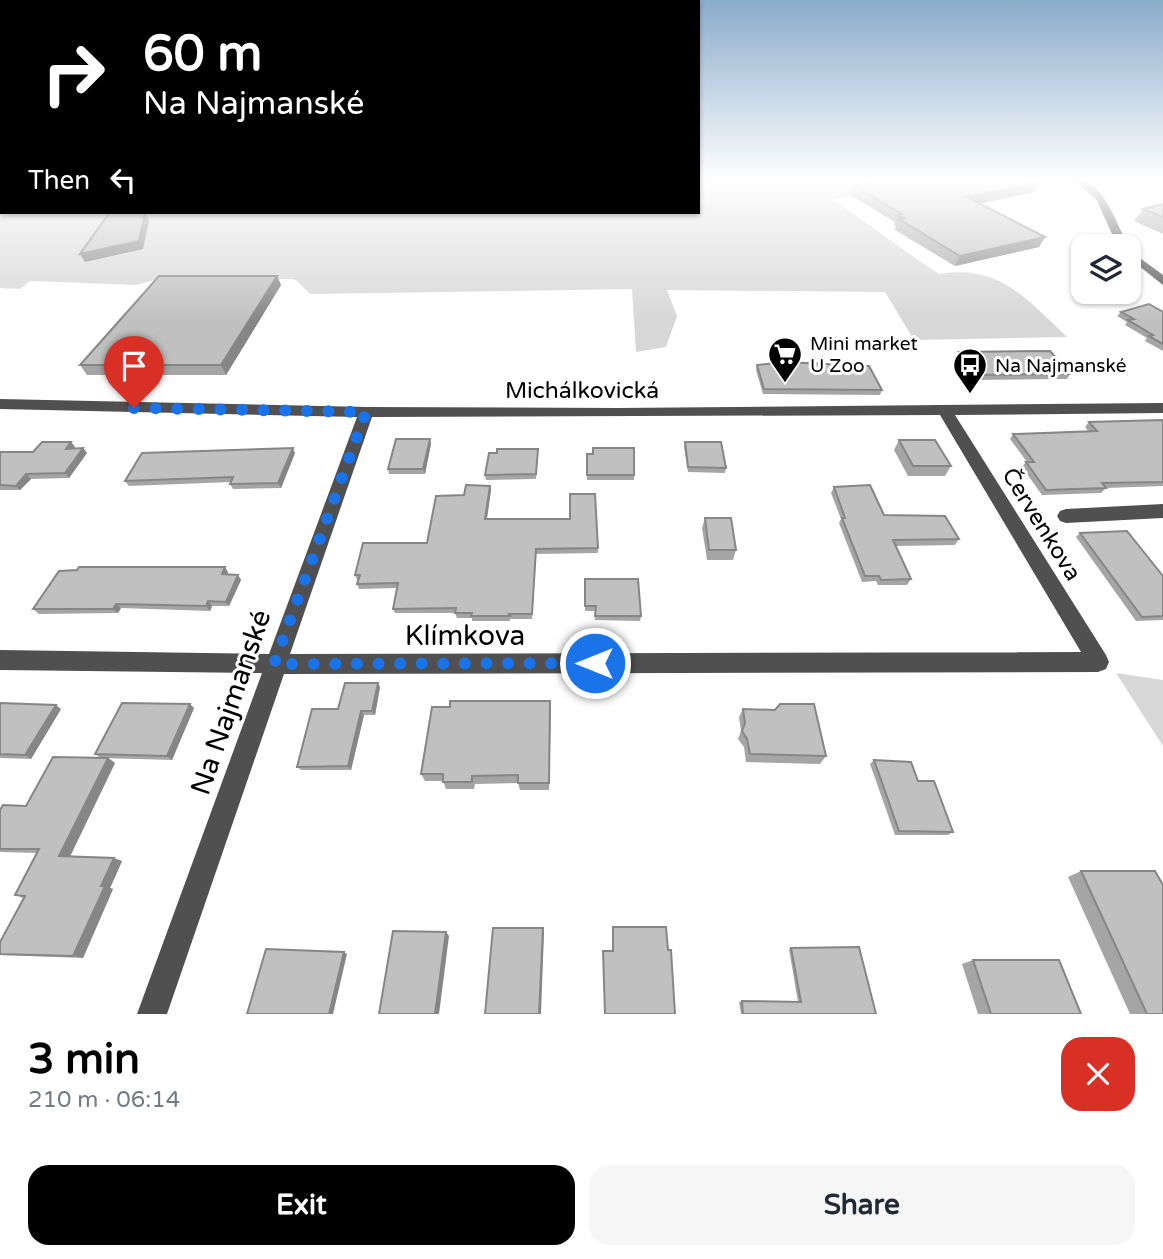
<!DOCTYPE html>
<meta charset="utf-8">
<style>
body{margin:0;font-family:"Varela Round",sans-serif;background:#f6f6f7;color:#1f2937;height:100vh;display:flex;flex-direction:column;font-size:26px;white-space:nowrap}
*{box-sizing:border-box;margin:0}
p{font-size:23px;color:#747a83}
.icon{flex:none;width:38px;height:38px;fill:none;stroke:currentColor;stroke-width:2;stroke-linecap:round;stroke-linejoin:round}
.map{position:relative;height:1014px;overflow:hidden}
.panel{display:flex;flex-direction:column;background:#fff;flex:1}
.panel>*{flex:none}
.top-card{position:absolute;left:0px;top:0px;width:700px;height:214px;box-shadow:0 2px 5px #0004;background:#000;color:#fff;overflow:hidden}
.buttons{position:absolute;left:1071px;top:234px;display:grid;gap:14px}
.buttons a{display:grid;place-items:center;width:70px;height:70px;border-radius:14px;background:#fff;box-shadow:0 2px 5px #0004;font-size:35px}
.pin{position:absolute;display:grid;place-items:center;width:60px;height:60px;color:#fff;margin:-72px -30px;border-radius:50% 50% 50% 0;rotate:-45deg;box-shadow:0 0 7px #0007}
.pin .icon{rotate:45deg}
.me{position:absolute;width:77px;margin:-38px;rotate:270deg;stroke-linejoin:round;filter:drop-shadow(0 0 5px #0008)}
.turn{display:flex;align-items:center;gap:24px;height:147px;padding:0 28px;font-size:32px}
.turn .icon{width:91px;height:91px;stroke-width:2.5}
.turn b{display:block;font-size:49px;line-height:60px}
.then{display:flex;align-items:center;height:66px;padding:0 28px;background:#0003;gap:14px;font-size:26px}
.round{display:grid;place-items:center;flex:none;width:74px;height:74px;border-radius:21px;background:#f6f6f7}
.overview{display:flex;align-items:center;justify-content:space-between;height:119px;padding:0 28px}
h1{font-size:42px;font-weight:700;line-height:52px;color:#000}
.cta{display:flex;gap:14px;margin-top:auto;padding:14px 28px}
.cta a{flex:1;height:80px;border-radius:21px;background:#000;color:#fff;font-size:28px;font-weight:700;line-height:80px;text-align:center}
.cta a+a{background:#f6f6f7;color:#1f2937}
.map>svg:first-child{display:block}
.green{fill:#d7d7d7}
.lines{fill:none;stroke-linecap:round;stroke-linejoin:round}
.minor{fill:#505050;fill-rule:evenodd}
.wall{fill:#a5a5a5}
.shaded-wall{fill:#868686}
.building{fill:#c0c0c0;stroke:#868686;stroke-width:2}
.route{stroke:#1a73e8;stroke-width:12;stroke-dasharray:0 21.6}
.labels{text-anchor:middle;stroke-width:6;stroke-linejoin:round;paint-order:stroke}
.far-poi-label{font-size:19px;fill:#000;stroke:#fff;text-anchor:start}
.street-label{font-size:23px;fill:#000;stroke:#fff}
.near-street-label{font-size:28px;fill:#000;stroke:#fff}
</style>
<div class="map">
<svg width="1163" height="1014" viewBox="0 0 1163 1014">
<rect width="100%" height="100%" fill="#fff"/>
<g class="green">
<path d="M0 179 2 212H698V179H842L859 194 833 200C869 223 902 250 939 274 999 264 1026 298 1067 337L914 340 885 292 667 290 677 316 666 347 636 352 632 289 310 294 296 280 291 279 162 278 137 285 30 281 20 289 0 288Z"/>
<path d="M1116 673 1163 680V746Z"/>
</g>
<g class="lines">
<g class="minor">
<path d="M1072 179C1106 179 1114 223 1130 247L1129 248 1118 247 1096 199Z"/>
<path d="M1129 250 1163 275V285L1129 258Z"/>
<path d="M0 399 366 407 618 408 1163 403V413L955 415 1106 655 1109 662 1106 669 1098 672 284 674 167 1014H137L262 673 0 670V650L269 654 357 417 0 409ZM940 415 1081 652 290 654 372 417Z"/>
<path d="M1163 504V518L1066 523 1060 521 1057 516 1060 511 1066 509Z"/>
</g>
</g>
<g class="wall">
<path d="M853 185 1035 192 980 203 1045 237 1039 247 955 266 895 230 896 226 894 225 895 222 850 195Z"/>
<path d="M1163 204V234L1134 221 1143 209Z"/>
<path d="M277 276 281 285 226 375H87L80 365Z"/>
<path d="M1121 312H1163V351L1145 341 1147 338 1125 325 1127 322 1117 316Z"/>
<path d="M959 352 1070 374 1067 379 973 380 957 357Z"/>
<path d="M757 365 882 390 880 395 763 394 756 370Z"/>
<path d="M1163 420V486L1106 488 1101 493 1042 495 1022 467 1026 462H1027L1010 439 1013 434 1089 432 1085 427 1089 422Z"/>
<path d="M899 440 951 466 945 476H908L894 450Z"/>
<path d="M71 442 75 447 74 449 83 448 87 453 69 478 31 479 20 490H0V452H33Z"/>
<path d="M685 442 726 468 725 473 688 472 684 447Z"/>
<path d="M431 444 425 474H389L388 469Z"/>
<path d="M295 453 281 488 233 489 230 484 231 482 129 486 125 481Z"/>
<path d="M538 454 536 479 486 480 485 475Z"/>
<path d="M587 454 634 475V480H587Z"/>
<path d="M490 486 491 490 487 519 598 548V553L536 554 532 619H510V621H472V618H457L455 613H395L393 609 397 588 359 589 357 584 358 580H357L355 575 427 543 464 495Z"/>
<path d="M834 487 884 515 959 539 955 545 896 546 911 579 907 585H878L876 581 862 582 839 523 841 519 831 493Z"/>
<path d="M705 518 736 550 733 560H707L702 528Z"/>
<path d="M1080 533 1163 576V620L1136 621 1076 537Z"/>
<path d="M228 572 227 575H238L241 580 229 606H212L210 611 121 608 118 613 39 614 33 609Z"/>
<path d="M585 579 641 616 640 621 595 620V611H585Z"/>
<path d="M380 687 375 715H364L351 770H301L297 767 338 709Z"/>
<path d="M550 701 549 790H520L518 783 475 784 474 789H446L443 781H425L421 774 450 707Z"/>
<path d="M0 703 61 709 31 759 0 758Z"/>
<path d="M194 708 172 760 101 758 95 754Z"/>
<path d="M743 709 826 756 820 764 746 762 744 747 738 739 741 731 739 717Z"/>
<path d="M108 758 115 763 70 857 122 861 110 888 113 889 83 958 0 955V942L23 898 15 895 37 853 0 852V810L26 806Z"/>
<path d="M874 760 953 832 948 835H895L870 764Z"/>
<path d="M1081 871 1163 1014H1130L1068 877Z"/>
<path d="M791 948 876 1014H741L739 1002 742 1001 798 1002 789 949Z"/>
<path d="M973 960 1081 1014H978L962 964Z"/>
</g>
<g class="shaded-wall">
<path d="M1040 182 1035 192 963 207 967 197Z"/>
<path d="M145 213 149 221 143 249 85 262 80 254Z"/>
<path d="M1045 237 1039 247 955 266 960 256Z"/>
<path d="M277 276 281 285 226 375 221 365Z"/>
<path d="M430 439 431 444 425 474 423 469Z"/>
<path d="M71 442 75 447 70 454 66 449Z"/>
<path d="M83 448 87 453 69 478 65 473Z"/>
<path d="M293 448 295 453 281 488 278 483Z"/>
<path d="M26 474 31 479 20 490 16 486Z"/>
<path d="M490 486 491 490 486 524 485 519Z"/>
<path d="M225 567 228 572 225 579 222 574Z"/>
<path d="M238 575 241 580 229 606 226 602Z"/>
<path d="M208 601 212 606 210 611 206 606Z"/>
<path d="M116 604 121 608 118 613 113 609Z"/>
<path d="M378 683 380 687 375 715 372 711Z"/>
<path d="M550 701 551 710 549 790V783Z"/>
<path d="M190 704 194 708 172 760 167 756Z"/>
<path d="M56 705 61 709 31 759 25 755Z"/>
<path d="M361 711 364 715 351 770 348 766Z"/>
<path d="M108 758 115 763 68 860 59 856Z"/>
<path d="M114 858 122 861 110 888 113 889 83 958 73 956 101 886Z"/>
<path d="M543 928 544 932 541 1014H539Z"/>
<path d="M446 932 449 936 439 1014H435Z"/>
<path d="M344 952 347 954 333 1014H329Z"/>
</g>
<g class="building">
<path d="M883 179H1034L1040 182 967 197 1045 237 960 256 899 219 904 218 898 215 902 214 853 185Z"/>
<path d="M1163 204V217L1143 209Z"/>
<path d="M110 212H143L145 213 139 241 80 254Z"/>
<path d="M159 276H277L221 365H80Z"/>
<path d="M1149 304 1163 312V344L1149 336 1153 335 1128 320 1134 319 1121 312Z"/>
<path d="M1050 351 1070 374 976 375 959 352Z"/>
<path d="M785 362 869 366 882 390 764 389 757 365Z"/>
<path d="M1163 420V482L1102 483 1106 488 1046 490 1026 462H1034L1013 434 1097 431 1089 422Z"/>
<path d="M396 439H430L423 469H388Z"/>
<path d="M899 440H935L951 466H913Z"/>
<path d="M42 442H71L66 449 83 448 65 473 26 474 16 486 0 485V452H33Z"/>
<path d="M685 442H721L726 468 688 467Z"/>
<path d="M293 448 278 483 230 484 233 477 125 481 142 453Z"/>
<path d="M593 448H634V475H587V454H593Z"/>
<path d="M497 449H538L536 474 485 475 489 453H497Z"/>
<path d="M466 485 490 486 485 519H570V494H595L598 548 536 549 532 614H509L510 616H471L472 613H455L456 608 393 609 398 583 357 584 360 575H355L363 543H427L436 496 464 495Z"/>
<path d="M870 485 884 515 945 516 959 539 893 540 911 579 881 580 879 576H865L842 518H845L834 487Z"/>
<path d="M705 518H731L736 550H709Z"/>
<path d="M1127 531 1163 576V616L1142 617 1080 533Z"/>
<path d="M79 567H225L222 574 238 575 226 602 208 601 206 606 116 604 113 609H33L59 571 77 570Z"/>
<path d="M585 579H638L641 616H595L596 606H585Z"/>
<path d="M345 683H378L372 711H361L348 766 297 767 312 709H338Z"/>
<path d="M450 701H550L549 783H518V775L472 776V782H443V774H421L432 707H450Z"/>
<path d="M0 703 56 705 25 755 0 754Z"/>
<path d="M122 703 190 704 167 756 95 754Z"/>
<path d="M780 704H814L826 756 750 754 747 739 742 731 745 723 743 709 775 710Z"/>
<path d="M53 757 108 758 59 856 114 858 101 886H105L73 956 0 954V942L25 896 15 895 39 849H0V810L3 805 26 806Z"/>
<path d="M874 760 911 762 918 781H934L953 832 899 831Z"/>
<path d="M1081 871H1155L1163 885V1014H1147Z"/>
<path d="M613 927H666L668 950H671L675 1014H605L603 951H613Z"/>
<path d="M493 928H543L539 1014H485Z"/>
<path d="M393 931 446 932 435 1014H379Z"/>
<path d="M859 947 876 1014H743L742 1001 801 1002 791 948Z"/>
<path d="M266 949 344 952 329 1014H247Z"/>
<path d="M973 960H1059L1081 1014H991Z"/>
</g>
<linearGradient id="sky" x2="0" y2="1"><stop stop-color="#8aabca"/><stop offset="0.56" stop-color="#fff"/><stop offset="1" stop-color="#fff" stop-opacity="0"/></linearGradient>
<rect width="1163" height="321" fill="url(#sky)"/>
<g class="lines">
<path class="route" d="M134 408 366 412 274 664 595 663"/>
</g>
<defs>
<g id="supermarket-pin" transform="scale(1.75)"><path d="M0 17L-7.5 6A9.5 9.5 0 1 1 7.5 6Z" fill="#000" stroke="#fff"/><path d="M-6-5.5h2.5l.6 2H6L4.5 2H-2.5L-4.4-4H-6ZM-1.5 3.2a1.3 1.3 0 1 0 .1 0ZM3 3.2a1.3 1.3 0 1 0 .1 0Z" fill="#fff"/></g>
<g id="bus-pin" transform="scale(1.75)"><path d="M0 17L-7.5 6A9.5 9.5 0 1 1 7.5 6Z" fill="#000" stroke="#fff"/><path d="M-5-6H5V4H4V6H2V4H-2V6H-4V4H-5ZM-3.5-4V0h7V-4ZM-3.5 1.2v1.5H-2V1.2ZM2 1.2v1.5H3.5V1.2Z" fill="#fff"/></g>
</defs>
<g fill-rule="evenodd">
<use href="#supermarket-pin" x="785" y="354"/>
<use href="#bus-pin" x="970" y="365"/>
</g>
<g class="labels">
<g class="far-poi-label">
<text x="810" y="350">Mini market<tspan x="810" dy="22">U Zoo</tspan></text>
<text x="995" y="372">Na Najmanské</text>
</g>
<g class="street-label">
<text x="582" y="398">Michálkovická</text>
<text transform="translate(1042 524) rotate(58)" y="8">Červenkova</text>
</g>
<g class="near-street-label">
<text x="465" y="645">Klímkova</text>
<text transform="translate(230 702) rotate(-71)" y="10">Na Najmanské</text>
</g>
</g>
</svg>
<div class="buttons">
<a><svg class="icon" aria-label="layers" viewBox="0 0 24 24"><path d="M12 4l9 5-9 5-9-5zM3 14l9 5 9-5"/></svg></a>
</div>
<div class="pin" style="left:134px;top:408px;background:#d93025"><svg class="icon" aria-label="arrive" viewBox="0 0 24 24"><path d="M6 21V4h12l-3 4 3 4H6"/></svg></div>
<svg class="me" style="left:595px;top:663px" viewBox="-20 -20 40 40"><circle r="17" fill="#1a73e8" stroke="#fff" stroke-width="3"/><path d="M0-11L8 9 0 5-8 9z" fill="#fff"/></svg>
<div class="top-card">
<div class="turn"><svg class="icon" aria-label="right" viewBox="0 0 24 24"><path d="M7 20v-9h11M14 6l5 5-5 5"/></svg><div><b>60 m</b>Na Najmanské</div></div>
<div class="then">Then<svg class="icon" aria-label="left" viewBox="0 0 24 24"><path d="M17 20v-9H6M10 6l-5 5 5 5"/></svg></div>
</div>
</div>
<section class="panel">
<div class="overview"><div><h1>3 min</h1><p>210 m · 06:14</p></div><a class="round" style="background:#d93025;color:#fff"><svg class="icon" aria-label="close" viewBox="0 0 24 24"><path d="M6 6l12 12M18 6L6 18"/></svg></a></div>
<div class="cta"><a>Exit</a><a>Share</a></div>
</section>
